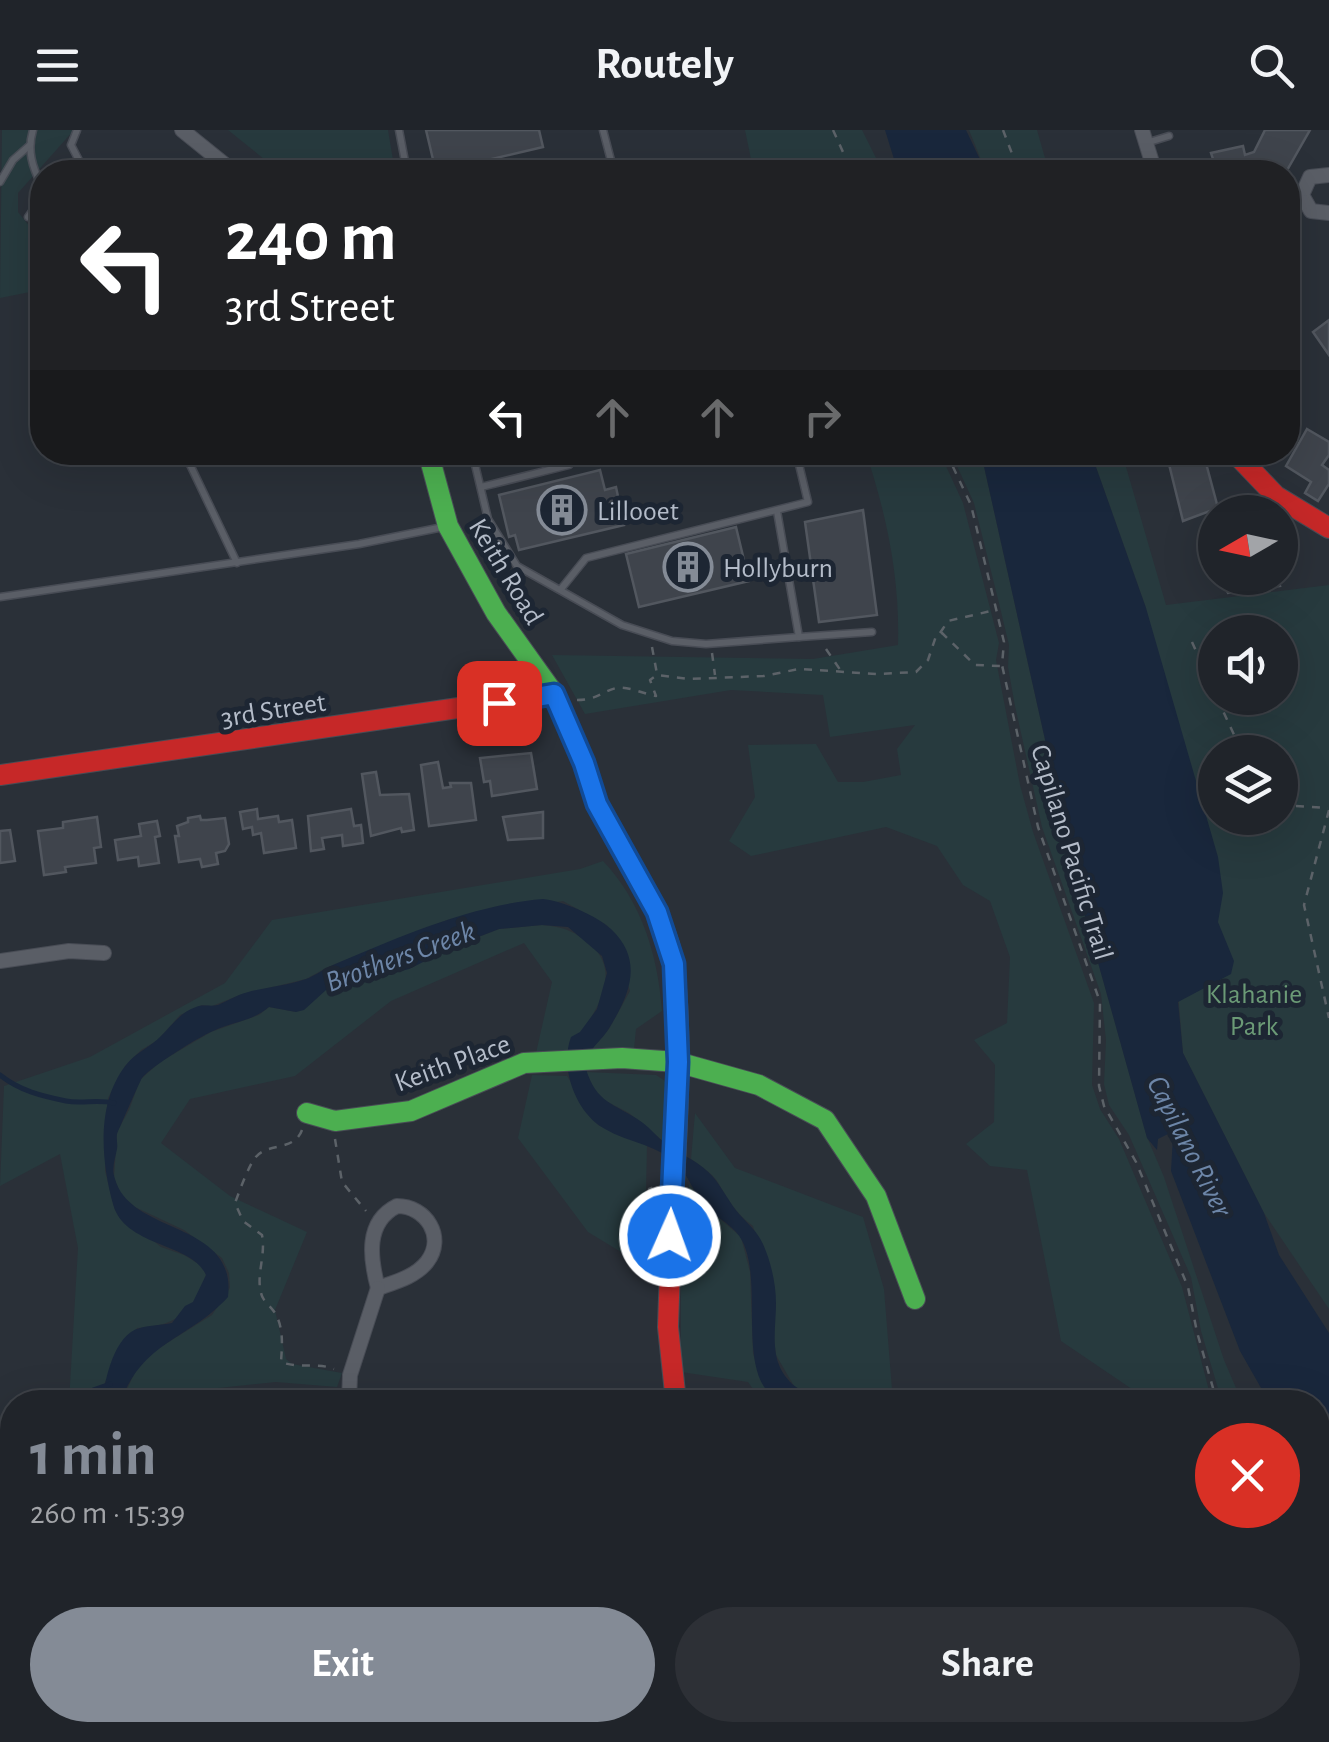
<!DOCTYPE html>
<meta charset="utf-8">
<style>
body{margin:0;font-family:"Alegreya Sans",sans-serif;background:#2d3036;color:#f1f3f6;height:100vh;display:flex;flex-direction:column;font-size:38px;white-space:nowrap}
*{box-sizing:border-box;margin:0}
p{font-size:32px;color:#a2a4a8}
.icon{flex:none;width:55px;height:55px;fill:none;stroke:currentColor;stroke-width:2;stroke-linecap:round;stroke-linejoin:round}
.map{position:relative;flex:1;overflow:hidden}
.drawer{position:absolute;left:0px;top:1260px;width:1330px;height:352px;display:flex;flex-direction:column;background:#20242a;border-radius:40px 40px 0 0;box-shadow:0 10px 40px #0002,0 0 0 2px #3d4147}
.drawer>*{flex:none}
.banner{position:absolute;left:30px;top:30px;width:1270px;height:305px;border-radius:40px;box-shadow:0 10px 40px #0002,0 0 0 2px #3d4147;background:#202124;color:#fff;overflow:hidden}
.needle{width:65px;rotate:261deg}
.buttons{position:absolute;left:1198px;top:365px;display:grid;gap:20px}
.buttons a{display:grid;place-items:center;width:100px;height:100px;border-radius:50%;background:#20242a;box-shadow:0 10px 40px #0002,0 0 0 2px #3d4147;font-size:50px}
.pin{position:absolute;display:grid;place-items:center;width:85px;height:85px;color:#fff;margin:-42px;border-radius:20px;box-shadow:0 5px 15px #0006}
.me{position:absolute;width:110px;margin:-55px;rotate:2deg;stroke-linejoin:round;filter:drop-shadow(0 0 8px #0008)}
.turn{display:flex;align-items:center;gap:35px;height:210px;padding:0 30px;font-size:45px}
.turn .icon{width:130px;height:130px;stroke-width:2.5}
.turn b{display:block;font-size:70px;line-height:85px}
.lanes{display:flex;align-items:center;height:95px;padding:0 30px;background:#0003;justify-content:center;gap:50px;direction:ltr}
.lanes .off{opacity:.35}
.round{display:grid;place-items:center;flex:none;width:105px;height:105px;border-radius:52px;background:#2d3036}
.head{display:flex;align-items:center;justify-content:space-between;height:170px;padding:0 30px}
h1{font-size:60px;font-weight:700;line-height:75px;color:#848b96}
.primary-button{display:flex;gap:20px;margin-top:auto;padding:20px 30px}
.primary-button a{flex:1;height:115px;border-radius:60px;background:#848b96;color:#fff;font-size:40px;font-weight:700;line-height:115px;text-align:center}
.primary-button a+a{background:#2d3036;color:#f1f3f6}
header{display:flex;justify-content:space-between;align-items:center;height:130px;padding:0 30px;background:#20242a;font-size:45px;font-weight:700}
.map>svg:first-child{display:block}
.green{fill:#273a3e;fill-rule:evenodd}
.water{fill:#19273c}
.lines{fill:none;stroke-linecap:round;stroke-linejoin:round}
.stream{stroke:#19273c;stroke-width:5}
.building{fill:#3f444c;stroke:#52575f;stroke-width:2.5}
.lane-casing{stroke:#484c55;stroke-width:9}
.street-casing{stroke:#484c55;stroke-width:16}
.fast-casing{stroke:#484c55;stroke-width:22}
.slow-casing{stroke:#484c55;stroke-width:22}
.jam-casing{stroke:#484c55;stroke-width:22}
.path{stroke:#5c6268;stroke-width:2.5;stroke-dasharray:8 8;stroke-linecap:butt}
.lane{stroke:#5a5e66;stroke-width:6}
.street{stroke:#5a5e66;stroke-width:14}
.fast{stroke:#4caf50;stroke-width:20}
.slow{stroke:#ffc107;stroke-width:20}
.jam{stroke:#c62828;stroke-width:20}
.route-casing{stroke:#114b97;stroke-width:25}
.route{stroke:#1a73e8;stroke-width:18}
.labels{text-anchor:middle;stroke-width:10;stroke-linejoin:round;paint-order:stroke}
.poi-label{font-size:28px;fill:#b4bcc9;stroke:#1d2633;text-anchor:start}
.street-label{font-size:28px;fill:#b4bcc9;stroke:#1d2633}
.park-label{font-size:28px;fill:#6b9a76;stroke:#1d2633}
.water-label{font-size:30px;font-style:italic;fill:#6d86a8;stroke:#1d2633}
</style>
<header><svg class="icon" aria-label="menu" viewBox="0 0 24 24"><path d="M4 6h16M4 12h16M4 18h16"/></svg>Routely<svg class="icon" aria-label="search" viewBox="0 0 24 24"><circle cx="10" cy="10" r="6"/><path d="M15 15l6 6"/></svg></header>
<div class="map">
<svg width="1329" height="1612" viewBox="0 0 1329 1612">
<rect width="100%" height="100%" fill="#2a3038"/>
<g class="green">
<path d="M2 0H74L18 63V82L42 112 40 160 0 168Z"/>
<path d="M228 0H388L395 42H280Z"/>
<path d="M745 0H862L883 42H684L751 29Z"/>
<path d="M969 0H1037L1049 42H986Z"/>
<path d="M866 323H940L963 373 999 513 996 530 1020 655 1033 702 1094 873 1092 955 1100 979 1119 1009 1182 1157 1212 1272H1151L1061 1211 1027 1040 990 1036 966 1014 994 992 995 935 974 910 1007 893 1010 827 990 771 963 755 937 716 886 697 751 726 729 711 755 667 748 615 816 614 838 652H863L901 645 897 619 915 595 830 607 823 565 731 560 585 584 552 525 813 529 898 515C900 449 887 386 866 323Z"/>
<path d="M951 323H981L1082 775 1147 1007 1164 1047 1224 1230 1242 1272H1222L1201 1201 1191 1147 1129 1005 1109 975 1104 954 1106 910 1101 864 1042 697 1015 576 1008 537 1009 515 997 465 974 373Z"/>
<path d="M1091 323H1122L1166 475 1329 455V1179L1264 1083 1183 923 1146 478ZM1215 502H1280V568H1215ZM1215 622H1280V688H1215Z"/>
<path d="M603 731C642 772 658 826 662 881L636 899 634 919 589 921 609 899 630 861 608 796 563 771 450 789 328 837 306 849 240 865 212 876 202 875 180 885 158 910 141 920 125 936 108 968 105 1041 115 1080 161 1117 184 1125 202 1136 206 1145C193 1183 176 1196 137 1198L105 1252 102 1272H69L78 1118 60 1024 0 1056 4 956 90 927 225 853 272 790 580 739Z"/>
<path d="M542 795C564 797 575 801 592 816 626 848 588 892 568 922L536 923 552 852 524 813 391 871 295 946 190 969 161 1013 230 1066 307 1102 275 1180 286 1229 292 1234 342 1243 337 1257 276 1252 181 1262 173 1272H121L136 1240 151 1223 212 1185 230 1158 229 1143 222 1128 184 1100 135 1077 121 1065 114 1048 117 1002 129 980 140 950 160 932 211 902 259 885 269 877 296 882 336 851 409 839 455 816 499 799Z"/>
<path d="M586 942 656 945 665 951 663 1011 629 983 598 967Z"/>
<path d="M532 945 567 946 598 995 647 1015 646 1061 655 1111 654 1142 588 1102 518 1008Z"/>
<path d="M695 983 735 1038 863 1087 884 1159 893 1272H822L794 1256 776 1225 772 1194 776 1177 753 1096C736 1084 727 1068 717 1051 712 1043 699 1035 691 1029Z"/>
<path d="M689 1054 706 1077 741 1107 750 1142 753 1223 759 1245 769 1263 785 1272H762L748 1252 681 1242V1153Z"/>
<path d="M12 1525V1600H23L8 1612H0V1531Z"/>
<path d="M956 1600H1288L1289 1612H960Z"/>
</g>
<g class="water">
<path d="M885 0H966L986 42H898Z"/>
<path d="M981 323H1091L1146 478 1218 727 1223 763 1218 792 1234 831 1231 844 1178 872 1183 923 1264 1083 1279 1125 1329 1203V1408L1318 1397V1272H1269L1240 1221 1171 1041 1173 1007 1168 1004 1158 1009 1157 1020 1147 1008 1082 775Z"/>
<path d="M543 769C562 771 596 785 611 799 645 831 629 866 608 900 598 915 580 925 588 945 599 975 619 975 643 993 651 999 657 1007 665 1013 681 1025 701 1032 714 1048 723 1059 730 1074 740 1085 749 1095 757 1101 763 1114 771 1132 776 1154 776 1173 776 1203 767 1234 796 1257 804 1263 814 1267 822 1272 811 1272 795 1275 784 1272 728 1254 771 1140 736 1102 727 1092 715 1086 706 1077 694 1065 689 1045 676 1033 654 1013 624 1012 600 996 574 978 560 936 571 907L580 902 597 879 607 843 602 826 568 797 542 795 499 799 455 816 409 839 379 847 336 851 304 880 296 882 269 877C253 891 232 892 213 901 197 908 152 936 142 948 140 951 118 1001 117 1004 116 1009 118 1014 117 1019 115 1030 111 1038 115 1049 131 1106 237 1090 228 1167 189 1210 142 1211 121 1272H102C105 1250 114 1204 140 1198 150 1195 162 1195 172 1193L185 1176 193 1172 206 1145C193 1113 124 1117 113 1074 101 1030 96 973 126 935 136 922 151 917 161 906 172 895 181 882 196 877 203 874 210 877 218 875 225 872 232 868 239 865 260 857 284 857 306 849 315 846 323 839 333 835 399 807 471 775 543 769Z"/>
</g>
<g class="lines">
<g class="stream">
<path d="M0 945C20 961 42 966 66 971 82 974 97 969 114 973"/>
<path d="M80 1272 93 1260 110 1254"/>
<path d="M0 1334 12 1331"/>
</g>
</g>
<g class="building">
<path d="M426 0H539L543 17 436 42Z"/>
<path d="M1265 0H1310L1286 42H1182L1185 36 1199 30 1213 29 1211 23 1243 16 1245 25 1254 22Z"/>
<path d="M1329 190V225L1313 202Z"/>
<path d="M1307 299 1329 312V325L1322 335 1329 340V354L1318 371 1305 363 1311 352 1286 336Z"/>
<path d="M1166 322H1203L1218 378 1183 391Z"/>
<path d="M600 340 605 360 616 357 624 395 519 420 515 405 509 407 499 365Z"/>
<path d="M863 380 877 485 819 492 805 392Z"/>
<path d="M736 397 749 451 639 477 626 424Z"/>
<path d="M1226 448H1278L1280 456 1228 463 1222 450Z"/>
<path d="M531 623 537 659 492 666 490 651 484 652 480 628Z"/>
<path d="M438 632 443 658 451 657 450 653H471L476 690 429 696 421 635Z"/>
<path d="M376 642 380 665 409 664 414 700 402 702 401 698 371 706 362 644Z"/>
<path d="M257 679 258 689 278 686 279 692 292 690 296 718 264 723 261 703 253 705 252 697 243 699 240 682Z"/>
<path d="M351 679 354 696 361 695 363 713 343 716 342 705 322 708 324 719 311 721 308 686Z"/>
<path d="M543 682V708L508 710 503 687Z"/>
<path d="M200 686 201 690H207L225 688 229 714 225 721 216 723 218 734 202 737 200 729 179 732 175 706H179L177 696 188 692V688Z"/>
<path d="M97 687 101 717 94 718 96 733 65 737 66 742 44 745 38 701 63 698V692Z"/>
<path d="M157 691 160 706 155 707 159 733 139 736 138 727 118 730 115 710 141 706 139 694Z"/>
<path d="M10 700 15 731 0 733V701Z"/>
<path d="M1318 1473 1329 1485V1517L1318 1528Z"/>
</g>
<g class="lines">
<g class="lane-casing">
<g id="lane">
<path d="M33 0C27 20 32 37 42 56"/>
<path d="M77 0 71 15 85 42"/>
<path d="M399 0 407 42"/>
<path d="M603 0 614 42"/>
<path d="M1146 13 1169 6"/>
<path d="M0 52 13 30 30 15"/>
<path d="M28 87 42 67"/>
<path d="M184 322 237 433"/>
<path d="M472 322 488 389 517 436 622 495 672 511 706 514 799 507 777 381"/>
<path d="M481 357 569 335 567 322"/>
<path d="M561 459 586 428 808 372 796 322"/>
<path d="M0 467 359 414 443 397"/>
<path d="M799 507 872 502"/>
<path d="M1317 1600 1329 1605"/>
</g>
</g>
<g class="street-casing">
<g id="street">
<path d="M182 0 234 42"/>
<path d="M1142 0 1155 42"/>
<path d="M1329 45 1310 47 1302 65 1311 81 1329 83"/>
<path d="M1288 77 1303 72"/>
<path d="M0 831 69 821 104 823"/>
<path d="M397 1076C426 1076 446 1107 427 1132 415 1147 395 1152 378 1158 370 1128 365 1092 397 1076Z"/>
<path d="M349 1272 350 1245 378 1158"/>
<path d="M399 1600 401 1612"/>
</g>
</g>
<g class="fast-casing">
<g id="fast">
<path d="M428 322 448 396 496 483 554 564 584 633 597 674 633 739"/>
<path d="M307 983 335 991 411 981 524 933 622 928 677 932 759 955 825 990 876 1066 915 1169"/>
<path d="M728 1600 730 1612"/>
</g>
</g>
<g class="slow-casing">
<path id="slow" d="M633 739C650 769 670 803 674 838 685 930 673 1043 670 1138"/>
</g>
<g class="jam-casing">
<g id="jam">
<path d="M1234 322 1276 366 1329 398"/>
<path d="M0 645 554 564"/>
<path d="M670 1138 668 1197 676 1272"/>
</g>
</g>
<g class="path">
<path d="M833 0 852 42"/>
<path d="M1003 0 1019 42"/>
<path d="M946 322 971 375 1004 512 1002 535 1038 697 1100 872 1099 956 1104 976 1136 1032 1188 1157 1197 1202 1217 1272"/>
<path d="M940 503 948 491 995 480"/>
<path d="M1192 512 1215 564"/>
<path d="M652 517 657 544"/>
<path d="M826 519 841 541"/>
<path d="M712 523 715 545"/>
<path d="M1217 568 1242 622"/>
<path d="M577 570C597 570 601 562 616 558 628 556 644 564 656 566L650 550 657 545 689 549 764 546 799 539 877 544 916 542 928 530 936 506 942 503 975 535 1001 536"/>
<path d="M1280 675 1328 678"/>
<path d="M1329 680 1304 775 1329 888"/>
<path d="M302 1000C294 1022 267 1012 255 1028 249 1035 239 1062 235 1073L243 1091 262 1105C266 1126 256 1144 261 1163 263 1172 270 1175 275 1183 284 1198 282 1216 281 1232 299 1239 317 1232 334 1239"/>
<path d="M335 1009 342 1052 366 1081"/>
<path d="M652 1079 649 1059 654 1057"/>
<path d="M1318 1412 1329 1440"/>
<path d="M1328 1591 1318 1581V1554L1329 1542"/>
</g>
<use href="#lane" class="lane"/>
<use href="#street" class="street"/>
<use href="#fast" class="fast"/>
<use href="#slow" class="slow"/>
<use href="#jam" class="jam"/>
</g>
<g class="lines">
<g class="route-casing">
<path id="route" d="M499 573 554 564 584 633 597 674 657 782 674 834 678 932 670 1106"/>
</g>
<use href="#route" class="route"/>
</g>
<defs>
<g id="building-ring" transform="scale(2.5)"><circle r="9.5" fill="#1d2633" stroke="#848b96" stroke-width="1.5"/><path d="M-4-6H4V6H1V3H-1V6H-4ZM-2.5-4.3h1.7v1.8h-1.7ZM.8-4.3h1.7v1.8H.8ZM-2.5-1h1.7V.8h-1.7ZM.8-1h1.7V.8H.8Z" fill="#848b96"/></g>
</defs>
<g fill-rule="evenodd">
<use href="#building-ring" x="562" y="380"/>
<use href="#building-ring" x="688" y="437"/>
</g>
<g class="labels">
<g class="poi-label">
<text x="597" y="390">Lillooet</text>
<text x="723" y="447">Hollyburn</text>
</g>
<g class="street-label">
<text transform="translate(507 441) rotate(59)" y="10">Keith Road</text>
<text transform="translate(273 579) rotate(-9)" y="10">3rd Street</text>
<text transform="translate(1073 722) rotate(73)" y="10">Capilano Pacific Trail</text>
<text transform="translate(452 932) rotate(-20)" y="10">Keith Place</text>
</g>
<g class="park-label">
<text x="1254" y="873">Klahanie<tspan x="1254" dy="32">Park</tspan></text>
</g>
<g class="water-label">
<text transform="translate(400 826) rotate(-20)" y="10">Brothers Creek</text>
<text transform="translate(1190 1016) rotate(63)" y="10">Capilano River</text>
</g>
</g>
</svg>
<div class="buttons">
<a><svg class="needle" viewBox="-14 -14 28 28"><path d="M0-13l5 13h-10z" fill="#e53935"/><path d="M0 13l5-13h-10z" fill="#a2a4a8"/></svg></a>
<a><svg class="icon" aria-label="sound" viewBox="0 0 24 24"><path d="M4 9h4l5-4v14l-5-4H4zM17 9q2 3 0 6"/></svg></a>
<a><svg class="icon" aria-label="layers" viewBox="0 0 24 24"><path d="M12 4l9 5-9 5-9-5zM3 14l9 5 9-5"/></svg></a>
</div>
<div class="pin" style="left:499px;top:573px;background:#d93025"><svg class="icon" aria-label="arrive" viewBox="0 0 24 24"><path d="M6 21V4h12l-3 4 3 4H6"/></svg></div>
<svg class="me" style="left:670px;top:1106px" viewBox="-20 -20 40 40"><circle r="17" fill="#1a73e8" stroke="#fff" stroke-width="3"/><path d="M0-11L8 9 0 5-8 9z" fill="#fff"/></svg>
<div class="banner">
<div class="turn"><svg class="icon" aria-label="left" viewBox="0 0 24 24"><path d="M17 20v-9H6M10 6l-5 5 5 5"/></svg><div><b>240 m</b>3rd Street</div></div>
<div class="lanes"><svg class="icon" aria-label="left" viewBox="0 0 24 24"><path d="M17 20v-9H6M10 6l-5 5 5 5"/></svg><svg class="icon off" aria-label="ahead" viewBox="0 0 24 24"><path d="M12 20V5M6 11l6-6 6 6"/></svg><svg class="icon off" aria-label="ahead" viewBox="0 0 24 24"><path d="M12 20V5M6 11l6-6 6 6"/></svg><svg class="icon off" aria-label="right" viewBox="0 0 24 24"><path d="M7 20v-9h11M14 6l5 5-5 5"/></svg></div>
</div>
<section class="drawer">
<div class="head"><div><h1>1 min</h1><p>260 m · 15:39</p></div><a class="round" style="background:#d93025;color:#fff"><svg class="icon" aria-label="close" viewBox="0 0 24 24"><path d="M6 6l12 12M18 6L6 18"/></svg></a></div>
<div class="primary-button"><a>Exit</a><a>Share</a></div>
</section>
</div>
